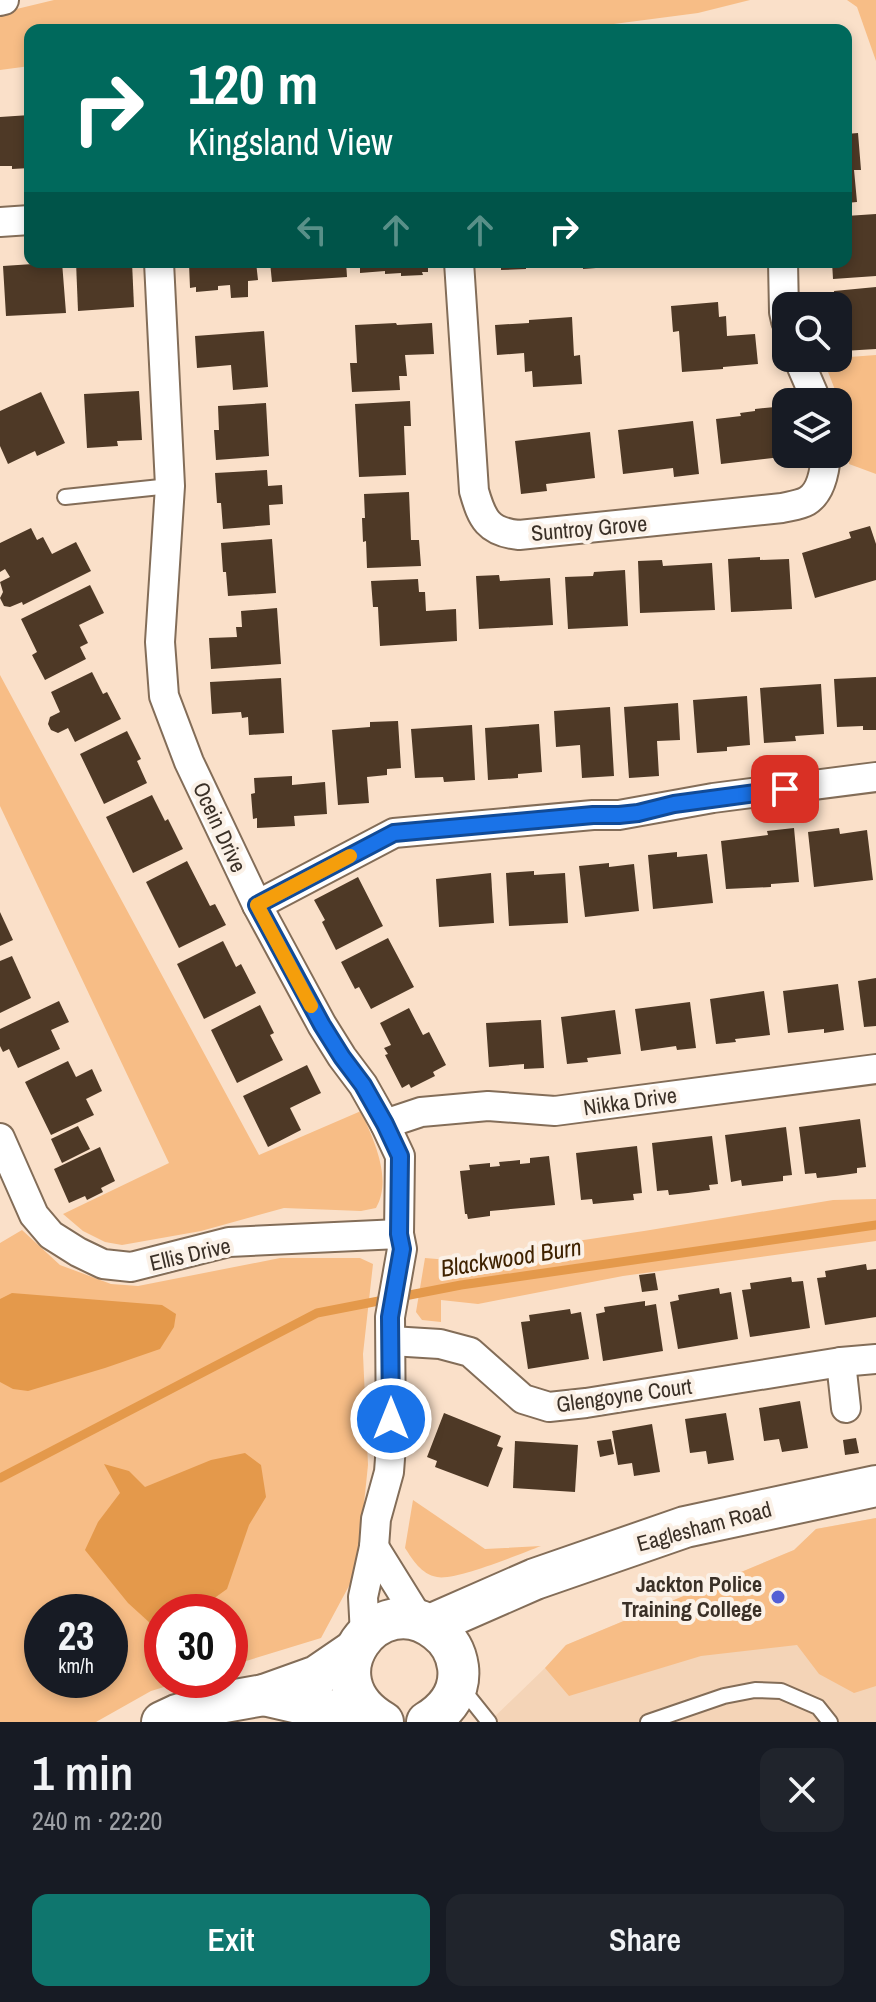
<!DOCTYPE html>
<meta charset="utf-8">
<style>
body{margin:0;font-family:"Archivo Narrow",sans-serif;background:#20242c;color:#f1f3f6;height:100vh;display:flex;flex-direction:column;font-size:30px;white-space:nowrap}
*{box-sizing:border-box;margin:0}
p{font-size:26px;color:#9ea1a6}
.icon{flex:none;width:44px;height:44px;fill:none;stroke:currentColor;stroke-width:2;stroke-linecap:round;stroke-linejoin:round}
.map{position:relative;height:1722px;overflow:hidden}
.side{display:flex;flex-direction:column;background:#171b24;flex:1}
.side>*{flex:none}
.banner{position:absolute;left:24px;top:24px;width:828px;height:244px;border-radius:16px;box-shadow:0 4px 12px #0003;background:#00695c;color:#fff;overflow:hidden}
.buttons{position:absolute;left:772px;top:292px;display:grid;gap:16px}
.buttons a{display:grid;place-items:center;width:80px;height:80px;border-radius:16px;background:#171b24;box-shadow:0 4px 12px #0003;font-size:40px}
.speed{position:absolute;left:24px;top:1594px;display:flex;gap:16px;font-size:40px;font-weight:700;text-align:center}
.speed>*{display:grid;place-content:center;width:104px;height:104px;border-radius:50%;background:#171b24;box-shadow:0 4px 12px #0003;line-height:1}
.speed small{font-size:20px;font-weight:400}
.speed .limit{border:12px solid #d22;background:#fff;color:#111}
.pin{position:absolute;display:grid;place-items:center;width:68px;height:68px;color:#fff;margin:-34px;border-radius:16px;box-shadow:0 4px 12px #0006}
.me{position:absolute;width:88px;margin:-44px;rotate:0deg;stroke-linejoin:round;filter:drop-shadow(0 0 6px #0008)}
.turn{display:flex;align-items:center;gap:28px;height:168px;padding:0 32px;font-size:36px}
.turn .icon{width:104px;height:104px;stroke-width:2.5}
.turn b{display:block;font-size:56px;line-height:68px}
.lanes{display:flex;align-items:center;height:76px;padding:0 32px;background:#0003;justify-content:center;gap:40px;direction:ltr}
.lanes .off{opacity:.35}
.round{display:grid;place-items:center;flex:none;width:84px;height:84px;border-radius:16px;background:#20242c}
.headline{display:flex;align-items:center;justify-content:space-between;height:136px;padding:0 32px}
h1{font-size:48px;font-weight:600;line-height:60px}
.cta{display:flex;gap:16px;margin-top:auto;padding:16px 32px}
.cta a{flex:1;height:92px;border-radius:16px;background:#0f766e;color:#fff;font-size:32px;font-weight:600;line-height:92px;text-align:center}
.cta a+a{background:#20242c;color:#f1f3f6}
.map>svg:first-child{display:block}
.built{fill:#f4d4b7}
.green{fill:#f7bd86;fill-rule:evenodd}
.water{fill:#e4994b}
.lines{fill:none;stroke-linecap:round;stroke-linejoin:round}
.stream{stroke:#e4994b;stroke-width:9}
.building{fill:#4e3926}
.lane-casing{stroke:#836d58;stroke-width:18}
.street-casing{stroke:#836d58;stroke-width:32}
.secondary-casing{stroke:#836d58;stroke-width:44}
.lane{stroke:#fff;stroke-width:14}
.street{stroke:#fff;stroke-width:28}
.secondary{stroke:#fff;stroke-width:40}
.route-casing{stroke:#114b97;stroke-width:20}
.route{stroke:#1a73e8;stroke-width:14}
.slow{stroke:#f59e0b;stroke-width:14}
.poi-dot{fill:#535fd5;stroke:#fbf1e7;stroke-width:3}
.labels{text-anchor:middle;stroke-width:8;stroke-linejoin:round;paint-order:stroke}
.street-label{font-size:22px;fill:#3a3027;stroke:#fbf1e7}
.poi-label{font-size:22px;font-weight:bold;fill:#3a3027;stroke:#fbf1e7;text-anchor:end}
.water-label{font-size:24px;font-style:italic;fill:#3f2200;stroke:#fbf1e7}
</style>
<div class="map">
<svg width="876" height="1722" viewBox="0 0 876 1722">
<rect width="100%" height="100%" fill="#fae0c9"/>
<path class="built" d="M876 1518V1722H489L545 1668 566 1645 794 1550 816 1529Z"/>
<g class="green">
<path d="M54 0H750L698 13 568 30H30V66L0 70V13Z"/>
<path d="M847 0H876V61L857 7Z"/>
<path d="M876 355V474L849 464 844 413 823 359Z"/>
<path d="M0 675 259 1155 361 1111C373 1139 393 1178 376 1208L361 1211 284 1208 201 1231 122 1245 105 1242 83 1231 63 1214 169 1163 0 806Z"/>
<path d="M876 1199V1241L623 1276 478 1304 441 1300V1322L422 1320 416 1312 425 1258 449 1260 644 1231 833 1200Z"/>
<path d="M22 1230 60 1265 111 1284 138 1286 280 1258H360L373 1264 363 1354 368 1465 357 1571 321 1638 230 1666V1612H162V1680H187L151 1691 96 1722H0V1243ZM42 1612H110V1680H42Z"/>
<path d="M413 1500 485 1549 541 1546C520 1554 455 1581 437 1577 421 1574 413 1560 405 1548Z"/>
<path d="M876 1518V1686L854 1693 819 1674 797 1645 701 1656 569 1696 545 1668 566 1645 794 1550 816 1529Z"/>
</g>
<g class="water">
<path d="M12 1293 162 1305 176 1314 174 1327 160 1349 105 1368 28 1391 13 1389 0 1382V1299Z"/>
<path d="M245 1453 261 1465 266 1497 249 1525 227 1589 195 1612H162V1621L150 1623 128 1603 85 1550 98 1522 120 1493 104 1464 129 1471 145 1487 211 1460Z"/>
</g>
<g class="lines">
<path class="stream" d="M0 1478 317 1313 461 1285 876 1225"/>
</g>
<g class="building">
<path d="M30 115V168L12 169V166H0V117Z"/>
<path d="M858 133 861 170H854L857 202 846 203V134Z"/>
<path d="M876 214V276L833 279 832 262H846V216Z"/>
<path d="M33 262H62L66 313 6 316 3 266 33 264Z"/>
<path d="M76 262H132L134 307 78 311Z"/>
<path d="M194 262H256L258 280 248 281V297L231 298 230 285 218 286V290L196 292V287L190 288 189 264H194Z"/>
<path d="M270 262H346L347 277 272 282Z"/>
<path d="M360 262H428V272H422L423 275 401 276V273L385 274V271L360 273Z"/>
<path d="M495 262H538V265L526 266V269L501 270V267L496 268Z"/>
<path d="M583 262H648V264L583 269Z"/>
<path d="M876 287V349L843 351 840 321 838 322V306H835L834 291Z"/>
<path d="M718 302 719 317 726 316 727 336 755 334 758 364 723 367V369L682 372 679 331 673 332 671 306Z"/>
<path d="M572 317 574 356 580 355 582 384 533 387 532 371 525 372 524 353 497 355 495 325 529 323V320Z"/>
<path d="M396 323 397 325 432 323 434 354 405 355 407 376H399L400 390 352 392 350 363H357L355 325Z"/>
<path d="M264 331 268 387 233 390 231 365 197 368 195 336Z"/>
<path d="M139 391 142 440 117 441 118 446 87 448 84 394Z"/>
<path d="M41 392 65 443 37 456 35 451 8 464 0 446V411Z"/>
<path d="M410 401 411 426H404L406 475 359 477 355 404Z"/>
<path d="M266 403 269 456 216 460 214 430H219L218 406Z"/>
<path d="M775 407 776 412H782L784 433 779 434 781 457 721 464 716 419 741 416 740 413 755 411V409Z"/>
<path d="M693 421 699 474 674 477 673 468 623 474 618 430Z"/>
<path d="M590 432 595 478 546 484 547 491 521 494 515 441Z"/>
<path d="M267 470 268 486 282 485 283 504 269 505 270 525 223 529 221 503H217L215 473Z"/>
<path d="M409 492 411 540H419L421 566 367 568 366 541 363 542 362 518H365L364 494Z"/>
<path d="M870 526 876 544V580L815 598 802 553 851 538 849 532Z"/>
<path d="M31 528 37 540 43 537 52 554 76 542 91 571 23 605 22 602 10 607 4 606 0 598 3 592 0 582 10 577 5 569 0 572V543Z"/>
<path d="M272 539 276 593 228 596 226 572H223L221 543Z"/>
<path d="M760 557V560L789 559 792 609 731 612 728 559Z"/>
<path d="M662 560 663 566 712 563 715 610 640 613 638 561Z"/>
<path d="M625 570 628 626 568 629 565 577 593 576 594 572Z"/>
<path d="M499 575 500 581 550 578 553 625 479 629 476 576Z"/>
<path d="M418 579 419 592H425L426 611 456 609 457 641 380 646 378 607H373L371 581Z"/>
<path d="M90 585 104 613 79 625 88 643 80 647 86 659 45 680 32 655 37 652 21 619Z"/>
<path d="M277 608 281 664 211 669 209 638 237 637 236 627H242L241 611Z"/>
<path d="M92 672 103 694 107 692 121 719 75 742 68 728 58 733 51 730 48 724 50 717 60 712 51 692Z"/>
<path d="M876 677V730H863V726L837 727 834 679Z"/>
<path d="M281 678 284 733 249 735 248 717 242 718 241 712 212 714 210 682Z"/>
<path d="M821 684 824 734 795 736 796 741 764 743 760 688Z"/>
<path d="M747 696 750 745 727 747V751L697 753 693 700Z"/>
<path d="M678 703 680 740 657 741 659 776 629 778 624 707Z"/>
<path d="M610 707 614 776 582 778 580 745 556 747 554 711Z"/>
<path d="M398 721 401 768 387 769V775L367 777 369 803 338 805 332 730 370 727V722Z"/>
<path d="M539 724 542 772 518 774V778L488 780 485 728Z"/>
<path d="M472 725 475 780 444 782 443 777 415 778 411 729Z"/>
<path d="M127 731 141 759 137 761 147 783 104 804 80 754Z"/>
<path d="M292 776V785L325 782 327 814 294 816 295 826 257 828V818L253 819 251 794 255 793 254 778Z"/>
<path d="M152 795 165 821 168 819 183 849 133 873 106 817Z"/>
<path d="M794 828 799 882 771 884V887L726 889 721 841 768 835 767 831Z"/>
<path d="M839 828 840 834 867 830 873 880 814 887 808 832Z"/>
<path d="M677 852V857L707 854 713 903 653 909 648 855Z"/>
<path d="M187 861 210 906 215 904 226 925 179 948 146 882Z"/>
<path d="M609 863V867L634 864 639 911 585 917 579 866Z"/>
<path d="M534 871V875L565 873 568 923 509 926 506 873Z"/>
<path d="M491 873 494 923 439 927 436 879Z"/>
<path d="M358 877 383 926 336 950 322 922 325 920 314 900Z"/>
<path d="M0 912 13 940 0 946Z"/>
<path d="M388 938 414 987 371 1009 359 987 355 989 341 962Z"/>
<path d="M223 941 236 967 241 964 256 993 204 1019 177 964Z"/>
<path d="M12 956 31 998 0 1013V961Z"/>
<path d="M876 978V1026L864 1027 858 981Z"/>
<path d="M838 984 844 1030 824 1033V1029L788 1033 783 991Z"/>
<path d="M764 991 770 1035 735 1039 736 1042 716 1044 710 999Z"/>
<path d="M59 1001 69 1022 51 1030 60 1049 18 1068 9 1049 3 1052 0 1046V1029Z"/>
<path d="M690 1002 696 1048 677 1050 676 1046 641 1051 635 1009Z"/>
<path d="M260 1005 274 1033 270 1035 283 1060 237 1083 211 1030Z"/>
<path d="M409 1008 423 1035 429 1032 446 1065 433 1072 435 1076 411 1088 409 1084 402 1088 385 1055 388 1054 384 1048 391 1045 380 1023Z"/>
<path d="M615 1010 621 1054 587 1058 588 1062 567 1064 561 1017Z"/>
<path d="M541 1020 544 1068 524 1069V1064L489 1067 486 1023Z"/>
<path d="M68 1061 76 1077 92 1069 102 1091 86 1099 94 1115 51 1135 25 1082Z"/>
<path d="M307 1065 321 1093 290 1108 301 1130 268 1147 243 1096Z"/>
<path d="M860 1119 866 1167 857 1168V1173L836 1176 817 1178 816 1173 805 1174 799 1127Z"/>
<path d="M78 1126 90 1149 62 1163 51 1139Z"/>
<path d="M786 1127 792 1175 783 1176V1181L742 1186 741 1180 731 1182 725 1135Z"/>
<path d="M712 1136 718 1184 709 1185 710 1190 688 1193 669 1195 668 1190 657 1191 652 1143Z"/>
<path d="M637 1146 642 1193 633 1194 634 1200 613 1202 593 1204 592 1199 581 1200 576 1153Z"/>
<path d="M100 1147 115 1181 101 1188 103 1192 87 1200 85 1196 69 1203 54 1169Z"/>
<path d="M549 1156 555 1205 490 1211V1216L468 1219 467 1214H465L460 1171 470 1170 469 1165 490 1163V1167L500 1166 499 1162 520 1160V1164L530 1163V1158Z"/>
<path d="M866 1264 867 1270 876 1269V1317L825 1325 817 1278 826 1277 825 1271Z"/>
<path d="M655 1273 658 1290 642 1292 639 1275Z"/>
<path d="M791 1277 792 1282 803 1281 810 1328 750 1337 742 1290 751 1289 750 1283Z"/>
<path d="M719 1288 720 1294 731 1292 738 1339 678 1349 670 1302 679 1300 678 1295Z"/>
<path d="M645 1301V1306L656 1304 663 1351 603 1361 596 1314 605 1312 604 1307Z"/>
<path d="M570 1309 571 1314 581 1312 589 1359 528 1369 521 1322 530 1321 529 1315Z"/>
<path d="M800 1401 808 1448 782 1452 779 1439 764 1441 759 1408Z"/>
<path d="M444 1413 501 1436 497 1446 503 1448 488 1487 435 1467 437 1461 427 1457Z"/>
<path d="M726 1413 734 1460 708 1464 706 1451 690 1453 685 1419Z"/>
<path d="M652 1424 660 1472 634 1476 632 1463 618 1465 612 1431Z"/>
<path d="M856 1438 859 1453 845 1455 843 1440Z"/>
<path d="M611 1439 614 1454 600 1457 597 1441Z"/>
<path d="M515 1441 578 1445 575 1492 513 1488Z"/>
</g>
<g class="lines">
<g class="lane-casing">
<g id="lane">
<path d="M65 497 170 486"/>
<path d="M461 1687 489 1722"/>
<path d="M648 1722 724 1696 755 1690 781 1691 818 1707 830 1722"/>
</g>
</g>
<g class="street-casing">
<g id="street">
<path d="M0 1 4 0"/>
<path d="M0 222 30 220"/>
<path d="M159 262 170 486 160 642 164 696 189 762 257 905 322 1025 342 1057 363 1085 385 1124 400 1156 399 1234 402 1249 390 1317 391 1445 389 1472 376 1519 374 1547 363 1597 365 1635"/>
<path d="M459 262 474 491C482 519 488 532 519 535L782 508C790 506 800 505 807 501 822 492 825 469 826 454"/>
<path d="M783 262 784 312 786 321"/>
<path d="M798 358 817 402"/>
<path d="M257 905 394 833 593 815H619L713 798 876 777"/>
<path d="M385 1124 421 1112 488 1106 555 1111 876 1069"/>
<path d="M0 1138 34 1215 51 1235 78 1252 103 1264 131 1267 229 1242 399 1234"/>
<path d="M391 1341 440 1344 470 1352 523 1399 549 1407 586 1403 841 1362 876 1359"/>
<path d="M841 1362 846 1408"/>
<path d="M374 1547 420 1621"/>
</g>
</g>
<g class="secondary-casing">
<g id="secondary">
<path d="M430 1625 535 1579 685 1527 876 1486"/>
<path d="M264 1695 381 1722"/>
<path d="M162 1722 177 1715 219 1703 264 1695 317 1676 355 1650"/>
<path d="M383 1722C307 1678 379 1584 437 1631 449 1640 456 1652 458 1667 461 1691 447 1710 427 1722"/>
</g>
</g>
<use href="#lane" class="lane"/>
<use href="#street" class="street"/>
<use href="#secondary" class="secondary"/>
</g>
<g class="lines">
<g class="route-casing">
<path id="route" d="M391 1419 390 1317 402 1249 399 1234 400 1156 385 1124 363 1085 342 1057 322 1025 257 905 394 833 593 815H619L638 813 674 804 785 789"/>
</g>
<use href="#route" class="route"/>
<path class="slow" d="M311 1006 257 905 350 856"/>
</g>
<circle class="poi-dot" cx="778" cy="1597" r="8"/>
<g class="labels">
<g class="street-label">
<text transform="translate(589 528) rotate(-5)" y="8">Suntroy Grove</text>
<text transform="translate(220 827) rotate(65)" y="8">Ocein Drive</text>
<text transform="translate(630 1101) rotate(-8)" y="8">Nikka Drive</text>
<text transform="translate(190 1254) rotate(-13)" y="8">Ellis Drive</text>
<text transform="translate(624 1395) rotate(-8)" y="8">Glengoyne Court</text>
<text transform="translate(704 1526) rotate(-15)" y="8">Eaglesham Road</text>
</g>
<g class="poi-label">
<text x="762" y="1592">Jackton Police<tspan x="762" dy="25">Training College</tspan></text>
</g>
<g class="water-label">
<text transform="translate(511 1258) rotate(-9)" y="8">Blackwood Burn</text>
</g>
</g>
</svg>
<div class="buttons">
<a><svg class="icon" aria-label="search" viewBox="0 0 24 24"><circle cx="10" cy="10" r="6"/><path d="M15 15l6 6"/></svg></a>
<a><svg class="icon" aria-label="layers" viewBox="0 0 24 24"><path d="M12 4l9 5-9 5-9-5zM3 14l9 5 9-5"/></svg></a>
</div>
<div class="speed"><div>23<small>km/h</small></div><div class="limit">30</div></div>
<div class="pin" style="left:785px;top:789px;background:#d93025"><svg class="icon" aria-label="arrive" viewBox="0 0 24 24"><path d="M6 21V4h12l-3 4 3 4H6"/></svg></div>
<svg class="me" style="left:391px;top:1419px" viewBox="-20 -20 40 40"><circle r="17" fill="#1a73e8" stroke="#fff" stroke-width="3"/><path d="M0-11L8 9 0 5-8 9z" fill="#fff"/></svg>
<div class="banner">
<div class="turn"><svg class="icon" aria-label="right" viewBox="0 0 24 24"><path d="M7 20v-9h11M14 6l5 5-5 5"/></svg><div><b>120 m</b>Kingsland View</div></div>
<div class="lanes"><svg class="icon off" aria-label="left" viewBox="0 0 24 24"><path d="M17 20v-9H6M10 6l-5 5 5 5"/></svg><svg class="icon off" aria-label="ahead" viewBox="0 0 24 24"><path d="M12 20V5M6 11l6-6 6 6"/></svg><svg class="icon off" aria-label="ahead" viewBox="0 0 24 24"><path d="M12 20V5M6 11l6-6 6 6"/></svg><svg class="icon" aria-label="right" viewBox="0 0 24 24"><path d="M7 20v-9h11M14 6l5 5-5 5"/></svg></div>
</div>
</div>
<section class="side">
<div class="headline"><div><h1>1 min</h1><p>240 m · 22:20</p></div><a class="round"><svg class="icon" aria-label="close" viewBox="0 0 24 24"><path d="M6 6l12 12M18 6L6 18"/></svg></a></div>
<div class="cta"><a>Exit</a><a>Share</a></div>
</section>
